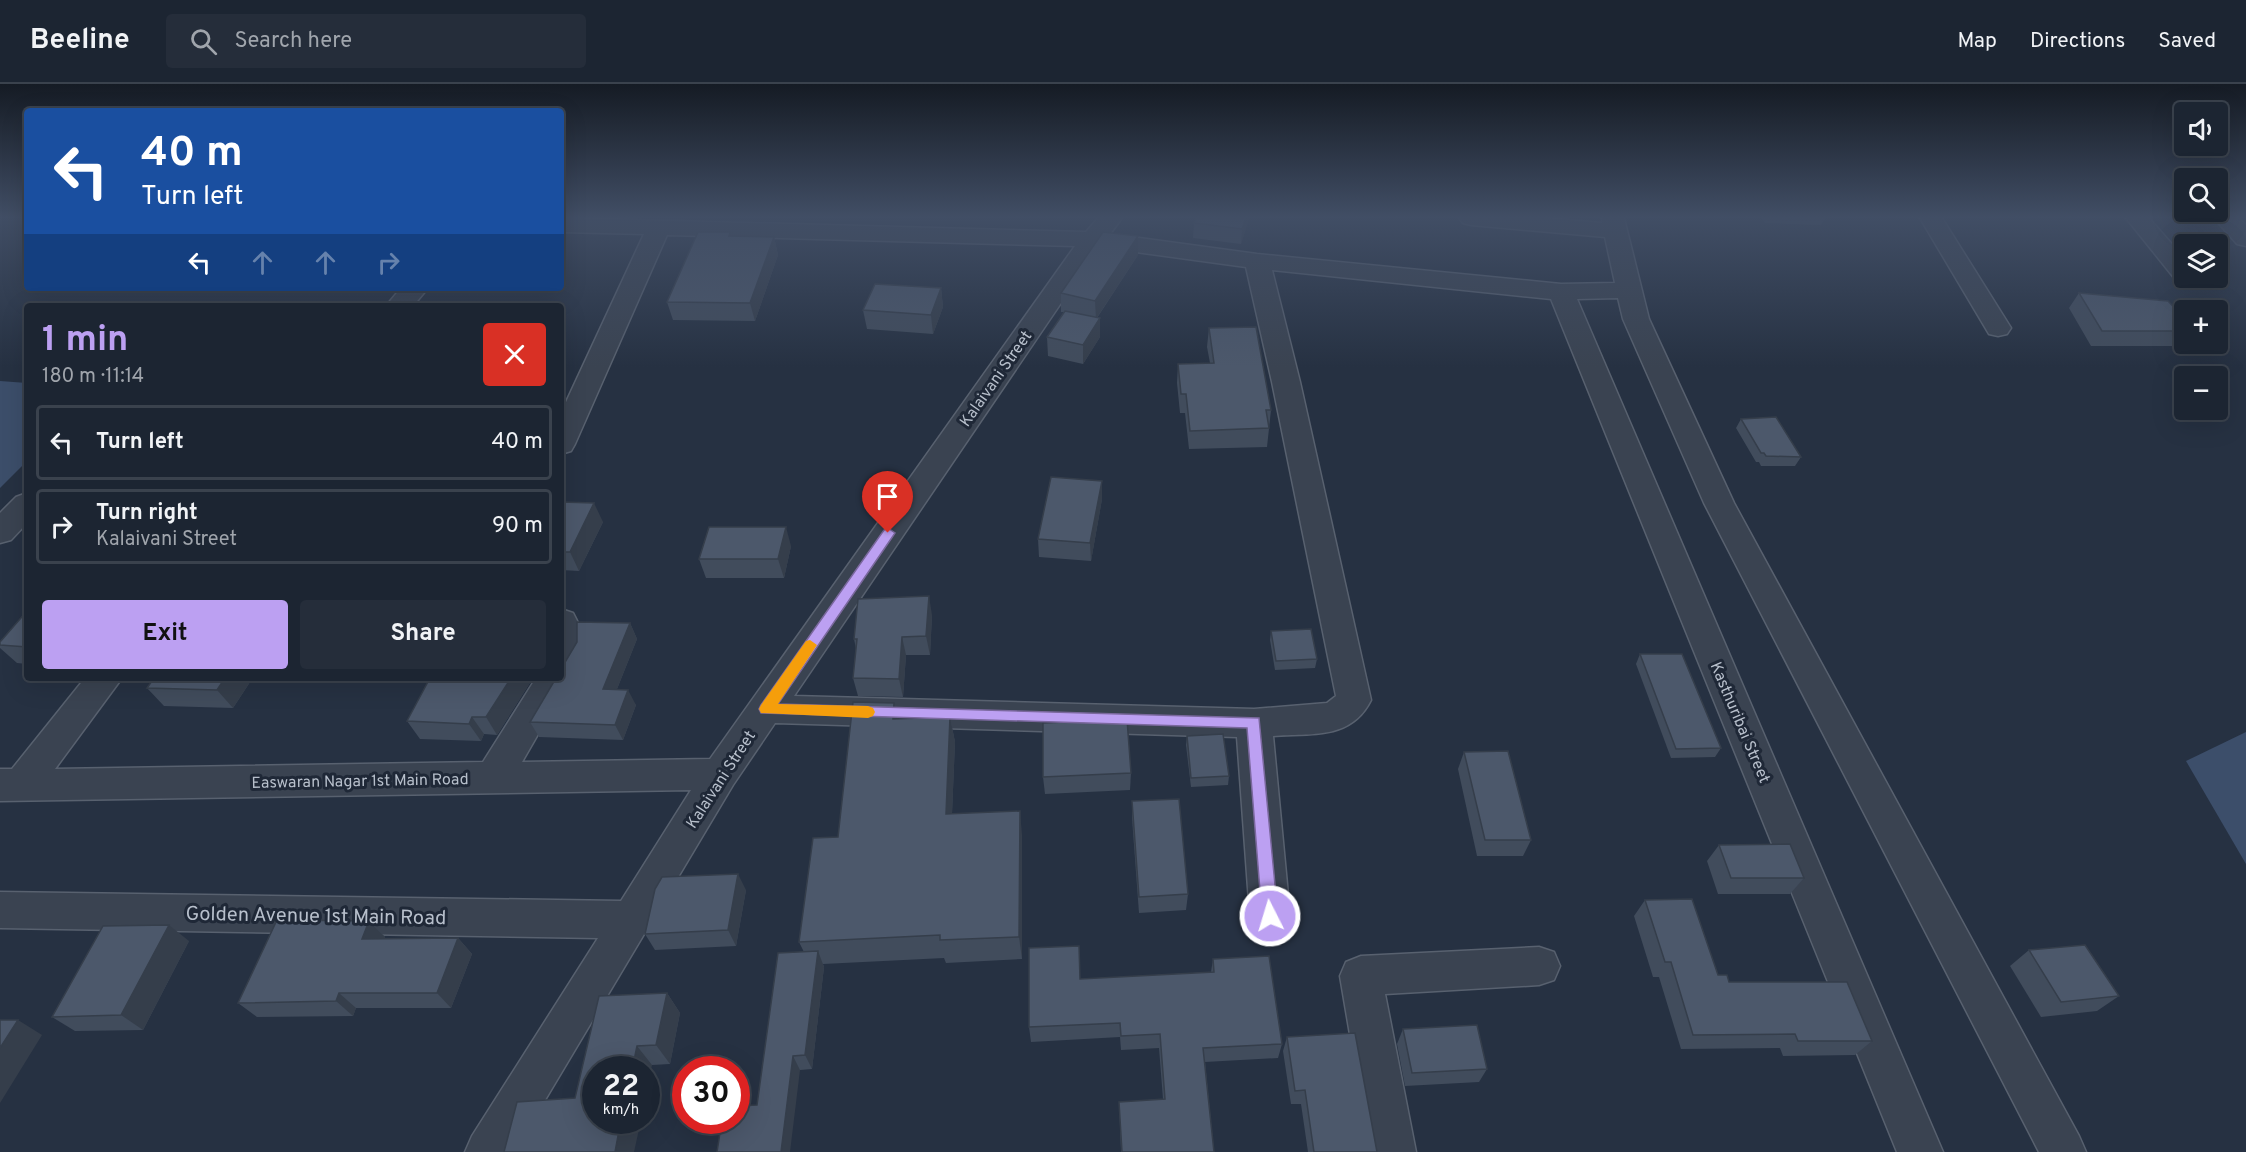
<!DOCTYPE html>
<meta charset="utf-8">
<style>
body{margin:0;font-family:Overpass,sans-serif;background:#252d3a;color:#f1f3f6;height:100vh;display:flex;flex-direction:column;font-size:22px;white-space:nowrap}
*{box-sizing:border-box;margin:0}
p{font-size:20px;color:#a0a5ac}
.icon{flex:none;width:33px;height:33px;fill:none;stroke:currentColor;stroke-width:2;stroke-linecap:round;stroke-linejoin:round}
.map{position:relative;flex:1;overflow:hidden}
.side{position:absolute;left:24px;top:219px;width:540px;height:378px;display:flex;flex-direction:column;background:#1c2532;border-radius:6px;box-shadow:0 6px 24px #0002,0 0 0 2px #3a424d}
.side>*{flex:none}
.hud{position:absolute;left:24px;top:24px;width:540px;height:183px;border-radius:6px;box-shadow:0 6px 24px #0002,0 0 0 2px #3a424d;background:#1a4fa0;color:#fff;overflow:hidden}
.controls{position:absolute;left:2174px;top:18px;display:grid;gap:12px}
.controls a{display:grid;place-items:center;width:54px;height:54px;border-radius:6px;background:#1c2532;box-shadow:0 6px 24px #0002,0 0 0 2px #3a424d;font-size:30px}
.speed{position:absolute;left:582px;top:972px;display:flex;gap:12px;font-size:30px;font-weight:700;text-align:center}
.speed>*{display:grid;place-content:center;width:78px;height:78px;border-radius:50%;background:#1c2532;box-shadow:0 6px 24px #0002,0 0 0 2px #3a424d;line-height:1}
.speed small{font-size:15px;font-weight:400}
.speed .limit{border:9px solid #d22;background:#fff;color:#111}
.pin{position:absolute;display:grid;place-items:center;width:51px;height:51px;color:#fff;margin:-62px -26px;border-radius:50% 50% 50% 0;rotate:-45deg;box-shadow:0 0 6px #0007}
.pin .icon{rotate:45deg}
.me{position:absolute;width:66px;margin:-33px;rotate:355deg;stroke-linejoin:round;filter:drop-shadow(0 0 4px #0008)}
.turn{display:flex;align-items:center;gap:21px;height:126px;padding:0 18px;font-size:27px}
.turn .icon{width:78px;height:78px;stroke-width:2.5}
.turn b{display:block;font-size:42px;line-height:51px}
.lanes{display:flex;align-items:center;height:57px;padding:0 18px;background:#0003;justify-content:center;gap:30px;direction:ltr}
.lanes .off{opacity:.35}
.round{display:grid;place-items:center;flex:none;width:63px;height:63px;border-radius:6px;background:#252d3a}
.overview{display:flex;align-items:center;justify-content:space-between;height:102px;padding:0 18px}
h1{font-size:36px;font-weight:700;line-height:45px;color:#bca0f2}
.cta{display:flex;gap:12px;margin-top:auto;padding:12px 18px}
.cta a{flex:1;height:69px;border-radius:6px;background:#bca0f2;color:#111;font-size:24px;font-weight:700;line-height:69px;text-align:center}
.cta a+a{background:#252d3a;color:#f1f3f6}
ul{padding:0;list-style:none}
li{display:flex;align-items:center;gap:18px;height:75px;margin:0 12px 9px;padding:0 6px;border:3px solid #3a424d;border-radius:6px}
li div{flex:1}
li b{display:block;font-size:22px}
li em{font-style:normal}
header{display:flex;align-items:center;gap:36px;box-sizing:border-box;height:84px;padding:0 30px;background:#1c2532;border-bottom:2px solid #3a424d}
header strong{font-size:28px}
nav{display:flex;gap:33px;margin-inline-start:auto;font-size:21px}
.search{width:420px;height:54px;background:#252d3a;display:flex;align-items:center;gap:15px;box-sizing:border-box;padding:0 21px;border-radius:6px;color:#a0a5ac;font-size:22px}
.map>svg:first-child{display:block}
.water{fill:#3c4e6a}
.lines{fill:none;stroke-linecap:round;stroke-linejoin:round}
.minor-casing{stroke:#58616f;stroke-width:3}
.minor{fill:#3a4351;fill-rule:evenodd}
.wall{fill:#414c5c}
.shaded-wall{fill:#353e4b}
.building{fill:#4c586b;stroke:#353e4b;stroke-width:1.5}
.route{fill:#bca0f2;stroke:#7a689d;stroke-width:1.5}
.slow{fill:#f59e0b}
.labels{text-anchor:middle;stroke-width:6;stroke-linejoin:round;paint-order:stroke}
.street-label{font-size:16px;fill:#b7bfcb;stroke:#1f2837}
.near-street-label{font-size:20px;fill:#b7bfcb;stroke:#1f2837}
</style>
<header>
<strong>Beeline</strong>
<div class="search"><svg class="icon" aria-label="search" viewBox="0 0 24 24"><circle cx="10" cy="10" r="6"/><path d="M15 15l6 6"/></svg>Search here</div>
<nav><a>Map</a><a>Directions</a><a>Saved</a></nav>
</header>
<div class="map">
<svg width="2246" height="1068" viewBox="0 0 2246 1068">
<rect width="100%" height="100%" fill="#263142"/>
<g class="water">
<path d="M0 297 27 299V377L0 404Z"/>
<path d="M2246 648V780L2186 677Z"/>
</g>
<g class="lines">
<g class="minor-casing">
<g id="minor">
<path d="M561 134 1086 148 1098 134H1122L1110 150 1257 170 1561 200 1615 199 1605 153 1471 141 1463 139 1459 134H1545L1602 139V134H1624L1649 235 1734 419 2079 1052 2086 1068H2039L1704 419 1623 235 1618 214 1577 215 1943 1068H1897L1551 215 1272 186 1300 298 1371 616C1351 656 1312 649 1273 652L1290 832 1284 845 1270 850 1256 845 1250 832 1237 653 775 639 733 701 514 1068H465L472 1052 598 854 0 844V808L621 817 691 706 0 717V685H12L85 594H122L55 685 483 678 536 594H561V525L573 529C581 544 586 555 583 572L522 678 710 675 1075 162 667 151 575 360 571 367 561 370V329L644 150 561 148ZM1099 163 1246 183 1272 298 1336 612 1327 619 1254 625 794 612Z"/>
<path d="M1920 134H1942L2011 244 2007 250 1998 252 1989 250Z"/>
<path d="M2126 134H2149L2184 174V194H2194L2193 195 2184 197 2175 195Z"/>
<path d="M2214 134H2238L2246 141V162L2237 160Z"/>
<path d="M401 204H428L413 222H386Z"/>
<path d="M27 409V439L11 456 0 459V429L16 413Z"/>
<path d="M1539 863 1554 868 1560 882 1554 896 1539 901 1385 910 1416 1068H1370L1340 892 1346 878 1361 872Z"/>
</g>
</g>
<use href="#minor" class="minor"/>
</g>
<g class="wall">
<path d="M1196 134H1249L1241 160 1193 154 1194 139Z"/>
<path d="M1761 134H1825L1821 141 1765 139Z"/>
<path d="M731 152 774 153 778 171 755 237 673 236 667 218Z"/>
<path d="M1138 171 1097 234H1100V253L1083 280 1048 272 1047 253 1064 228H1061V209Z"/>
<path d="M941 204 943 223 933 250 867 245 863 226Z"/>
<path d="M2079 209 2184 234V260H2186L2184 262H2091L2069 224Z"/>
<path d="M1209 244 1271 326 1267 363 1189 365 1185 329H1180L1177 299 1178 280 1210 279 1207 263Z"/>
<path d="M1741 335 1801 373 1795 382H1761L1759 378H1756L1736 344Z"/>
<path d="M1102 415 1091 477 1039 473 1038 455Z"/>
<path d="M561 418 603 438 579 487 561 486Z"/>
<path d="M791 462 784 494H706L699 475Z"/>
<path d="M27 527V580L17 579 0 564V558Z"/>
<path d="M932 531 930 571H906L903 613 858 612 853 594 856 565 854 555Z"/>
<path d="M630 539 637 555 617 605 636 621 623 656 539 653 530 638Z"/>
<path d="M1271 547 1317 575 1315 584 1275 586 1270 556Z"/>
<path d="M1640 570 1721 664 1715 673 1671 674 1636 580Z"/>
<path d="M154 594H251L252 595 233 624 164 622 147 604Z"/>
<path d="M430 594H533L497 651 484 650 481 657 420 655 407 637Z"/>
<path d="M894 619 898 635 950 633 955 658 952 730 1022 751V875L946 879 944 874 823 880 824 883 812 985 800 986 757 1021 804 868 799 858 838 753Z"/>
<path d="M1187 652 1229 692 1228 701 1191 703 1186 661Z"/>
<path d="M1464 668 1531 756 1523 772H1477L1458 685Z"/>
<path d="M1131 689 1130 706 1045 710 1043 693Z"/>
<path d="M1132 717 1188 810 1186 826 1139 829 1132 734Z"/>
<path d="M1719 761 1804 794 1790 810H1718L1707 777Z"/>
<path d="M746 806 736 862 655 866 645 850Z"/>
<path d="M1645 816 1718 891 1729 898 1872 957 1855 971 1783 972 1780 964 1681 965 1659 893H1653L1634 832Z"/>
<path d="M369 837 385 853 384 855 458 854 472 870 451 924H356L353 932 257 933 238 919Z"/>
<path d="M189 857 143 946 75 947 52 933Z"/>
<path d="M2029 866 2119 912 2097 927 2041 933 2010 882Z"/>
<path d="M1213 875 1282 960 1278 974 1205 978 1214 1068H1121L1119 1018 1163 1015 1159 964 1121 966 1120 953 1031 958 1029 943 1080 895 1211 888Z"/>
<path d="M667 909 680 929 670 980 652 981 596 1036 575 1014Z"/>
<path d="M1403 945 1487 985 1479 998 1405 1002 1397 960Z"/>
<path d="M1287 953 1377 1068H1308L1301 1020H1291L1283 967Z"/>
</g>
<g class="shaded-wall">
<path d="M1246 134H1249L1241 160 1242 145Z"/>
<path d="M1138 152V171L1096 235 1095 217Z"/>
<path d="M774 153 778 171 755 237 750 219Z"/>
<path d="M941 204 943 223 933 250 931 231Z"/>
<path d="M1100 234V253L1083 280V261Z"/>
<path d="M1102 397V415L1091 477 1090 459Z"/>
<path d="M594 419 603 438 579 487 570 468Z"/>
<path d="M786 443 791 462 784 494 778 475Z"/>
<path d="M929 512 932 531 930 571 926 552Z"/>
<path d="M630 539 637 555 611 620 603 605Z"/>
<path d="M902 553 906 571 903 613 899 595Z"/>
<path d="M225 594 252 595 233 624 217 606Z"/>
<path d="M511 594H533L497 651 486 633Z"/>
<path d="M628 606 636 621 623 656 615 641Z"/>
<path d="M894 619 900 645 893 635Z"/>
<path d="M472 633 484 650 481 657 469 640Z"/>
<path d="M950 633 955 658 951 754 946 730Z"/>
<path d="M1020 727 1022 751V875L1019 853Z"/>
<path d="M738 790 746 806 736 862 728 846Z"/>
<path d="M369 837 385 853 378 870 362 855Z"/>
<path d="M169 841 189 857 143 946 121 931Z"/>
<path d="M458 854 472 870 451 924 437 909Z"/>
<path d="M818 867 824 883 812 985 805 971Z"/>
<path d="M339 909 356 924 353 932 336 917Z"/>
<path d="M667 909 680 929 670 980 656 961Z"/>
<path d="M18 936 42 951 0 1019V964Z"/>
<path d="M637 962 652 981 646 1007V986H632Z"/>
<path d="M793 972 800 986 790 1068H781Z"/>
<path d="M621 1036H641L634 1068H615Z"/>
</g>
<g class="building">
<path d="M1196 134H1246L1242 145 1194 139Z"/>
<path d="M698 148H730L729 152 774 153 750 219 667 218Z"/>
<path d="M1103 148 1138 152 1095 217 1061 209Z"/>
<path d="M875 200 941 204 931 231 863 226Z"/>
<path d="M2079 209 2168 217 2184 234V247H2102Z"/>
<path d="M1065 227 1100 234 1083 261 1047 253Z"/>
<path d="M1256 243 1271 326H1266L1269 344 1190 347 1186 310H1181L1178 280 1214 279 1209 244Z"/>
<path d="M1776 333 1801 373 1766 372 1764 369H1761L1741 335Z"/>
<path d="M1051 393 1102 397 1090 459 1038 455Z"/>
<path d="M561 418 594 419 570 468H561Z"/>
<path d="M709 443H786L778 475H699Z"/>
<path d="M929 512 926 552 902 553 899 595 853 594 857 555H854L858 515Z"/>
<path d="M27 527V563L0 561V558Z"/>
<path d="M577 538 630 539 603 605 628 606 615 641 530 638 556 594H561V585L577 558Z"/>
<path d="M1311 545 1317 575 1276 577 1271 547Z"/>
<path d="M1640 570H1682L1721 664 1676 665Z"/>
<path d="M154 594H225L217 606 147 604Z"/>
<path d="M430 594H511L486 633H472L469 640 407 637Z"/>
<path d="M853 618 894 619 893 635 950 633 946 730 1020 727 1019 853 940 856V851L799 858 813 754 838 753Z"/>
<path d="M1127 635 1131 689 1043 693V639Z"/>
<path d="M1223 650 1229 692 1191 694 1187 652Z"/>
<path d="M1508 667 1531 756H1485L1464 668Z"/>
<path d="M1179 715 1188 810 1139 813 1132 717Z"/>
<path d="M1790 760 1804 794H1731L1719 761Z"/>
<path d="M738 790 728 846 645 850 655 805 662 793Z"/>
<path d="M1692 815 1718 891H1727L1729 898H1847L1872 957H1798L1795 950 1693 951 1671 878H1665L1645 816Z"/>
<path d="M277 836 369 837 362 855 458 854 437 909H339L336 917 238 919Z"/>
<path d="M169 841 121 931 52 933 103 842Z"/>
<path d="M2085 861 2119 912 2061 918 2029 866Z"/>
<path d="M1079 862 1080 895 1214 888 1213 875 1269 872 1282 960 1203 964 1214 1068H1122L1119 1018 1165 1015 1160 950 1121 952 1120 939 1029 943V864Z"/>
<path d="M818 867 805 971 793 972 781 1068H717L722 1036H736V1022L757 1021 778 869Z"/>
<path d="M667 909 656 961 637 962 632 986H596V1036H621L615 1068H504L517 1018 575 1014 599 912Z"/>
<path d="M0 936H18L0 964Z"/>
<path d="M1477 941 1487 985 1412 989 1403 945Z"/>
<path d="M1355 949 1377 1068H1314L1305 1006 1295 1007 1287 953Z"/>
</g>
<linearGradient id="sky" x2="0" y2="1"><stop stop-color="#151b24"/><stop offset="0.47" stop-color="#414e65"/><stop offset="1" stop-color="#414e65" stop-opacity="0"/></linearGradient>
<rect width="2246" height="283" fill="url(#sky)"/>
<path class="route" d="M888 444 895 449 893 452 778 620 1259 634 1278 832 1276 837 1270 839 1264 837 1262 832 1247 644 761 629 759 625 761 621 884 446Z"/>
<path class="slow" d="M810 556 817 561 778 620 868 622 873 624 875 628 873 632 868 634 761 629 759 625 761 621 806 557Z"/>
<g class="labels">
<g class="street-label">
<text transform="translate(995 294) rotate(-55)" y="6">Kalaivani Street</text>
<text transform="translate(1741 638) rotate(67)" y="6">Kasthuribai Street</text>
<text transform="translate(720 695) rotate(-57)" y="6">Kalaivani Street</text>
<text transform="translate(360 696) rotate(-1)" y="6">Easwaran Nagar 1st Main Road</text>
</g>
<g class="near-street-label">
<text transform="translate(316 831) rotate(1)" y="7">Golden Avenue 1st Main Road</text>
</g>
</g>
</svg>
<div class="controls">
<a><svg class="icon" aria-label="sound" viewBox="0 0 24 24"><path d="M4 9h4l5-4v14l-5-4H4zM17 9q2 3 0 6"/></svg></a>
<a><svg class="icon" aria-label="search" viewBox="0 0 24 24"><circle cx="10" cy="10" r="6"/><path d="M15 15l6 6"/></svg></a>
<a><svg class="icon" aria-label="layers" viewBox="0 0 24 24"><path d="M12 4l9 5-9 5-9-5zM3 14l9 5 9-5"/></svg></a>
<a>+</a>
<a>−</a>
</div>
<div class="speed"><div>22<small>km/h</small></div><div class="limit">30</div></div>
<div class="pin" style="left:888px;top:449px;background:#d93025"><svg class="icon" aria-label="arrive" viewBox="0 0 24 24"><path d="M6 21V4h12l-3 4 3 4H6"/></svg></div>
<svg class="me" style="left:1270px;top:832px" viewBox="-20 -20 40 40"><circle r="17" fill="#bca0f2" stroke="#fff" stroke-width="3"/><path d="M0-11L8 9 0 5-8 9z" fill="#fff"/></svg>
<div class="hud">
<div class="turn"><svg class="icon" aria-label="left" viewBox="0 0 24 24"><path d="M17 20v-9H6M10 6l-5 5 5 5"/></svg><div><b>40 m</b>Turn left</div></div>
<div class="lanes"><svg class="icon" aria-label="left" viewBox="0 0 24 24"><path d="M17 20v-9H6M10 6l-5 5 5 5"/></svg><svg class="icon off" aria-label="ahead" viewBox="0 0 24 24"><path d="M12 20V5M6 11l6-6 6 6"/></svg><svg class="icon off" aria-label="ahead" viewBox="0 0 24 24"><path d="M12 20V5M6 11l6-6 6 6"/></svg><svg class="icon off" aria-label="right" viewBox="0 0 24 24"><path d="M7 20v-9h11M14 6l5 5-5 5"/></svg></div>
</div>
<section class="side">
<div class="overview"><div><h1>1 min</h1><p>180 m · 11:14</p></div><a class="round" style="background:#d93025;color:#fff"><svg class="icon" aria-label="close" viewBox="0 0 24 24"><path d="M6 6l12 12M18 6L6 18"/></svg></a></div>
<ul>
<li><svg class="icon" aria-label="left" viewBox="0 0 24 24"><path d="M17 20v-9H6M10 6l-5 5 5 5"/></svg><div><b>Turn left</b></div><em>40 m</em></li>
<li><svg class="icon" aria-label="right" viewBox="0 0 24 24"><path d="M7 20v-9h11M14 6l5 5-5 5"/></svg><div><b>Turn right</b><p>Kalaivani Street</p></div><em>90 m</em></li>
</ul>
<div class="cta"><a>Exit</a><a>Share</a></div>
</section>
</div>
